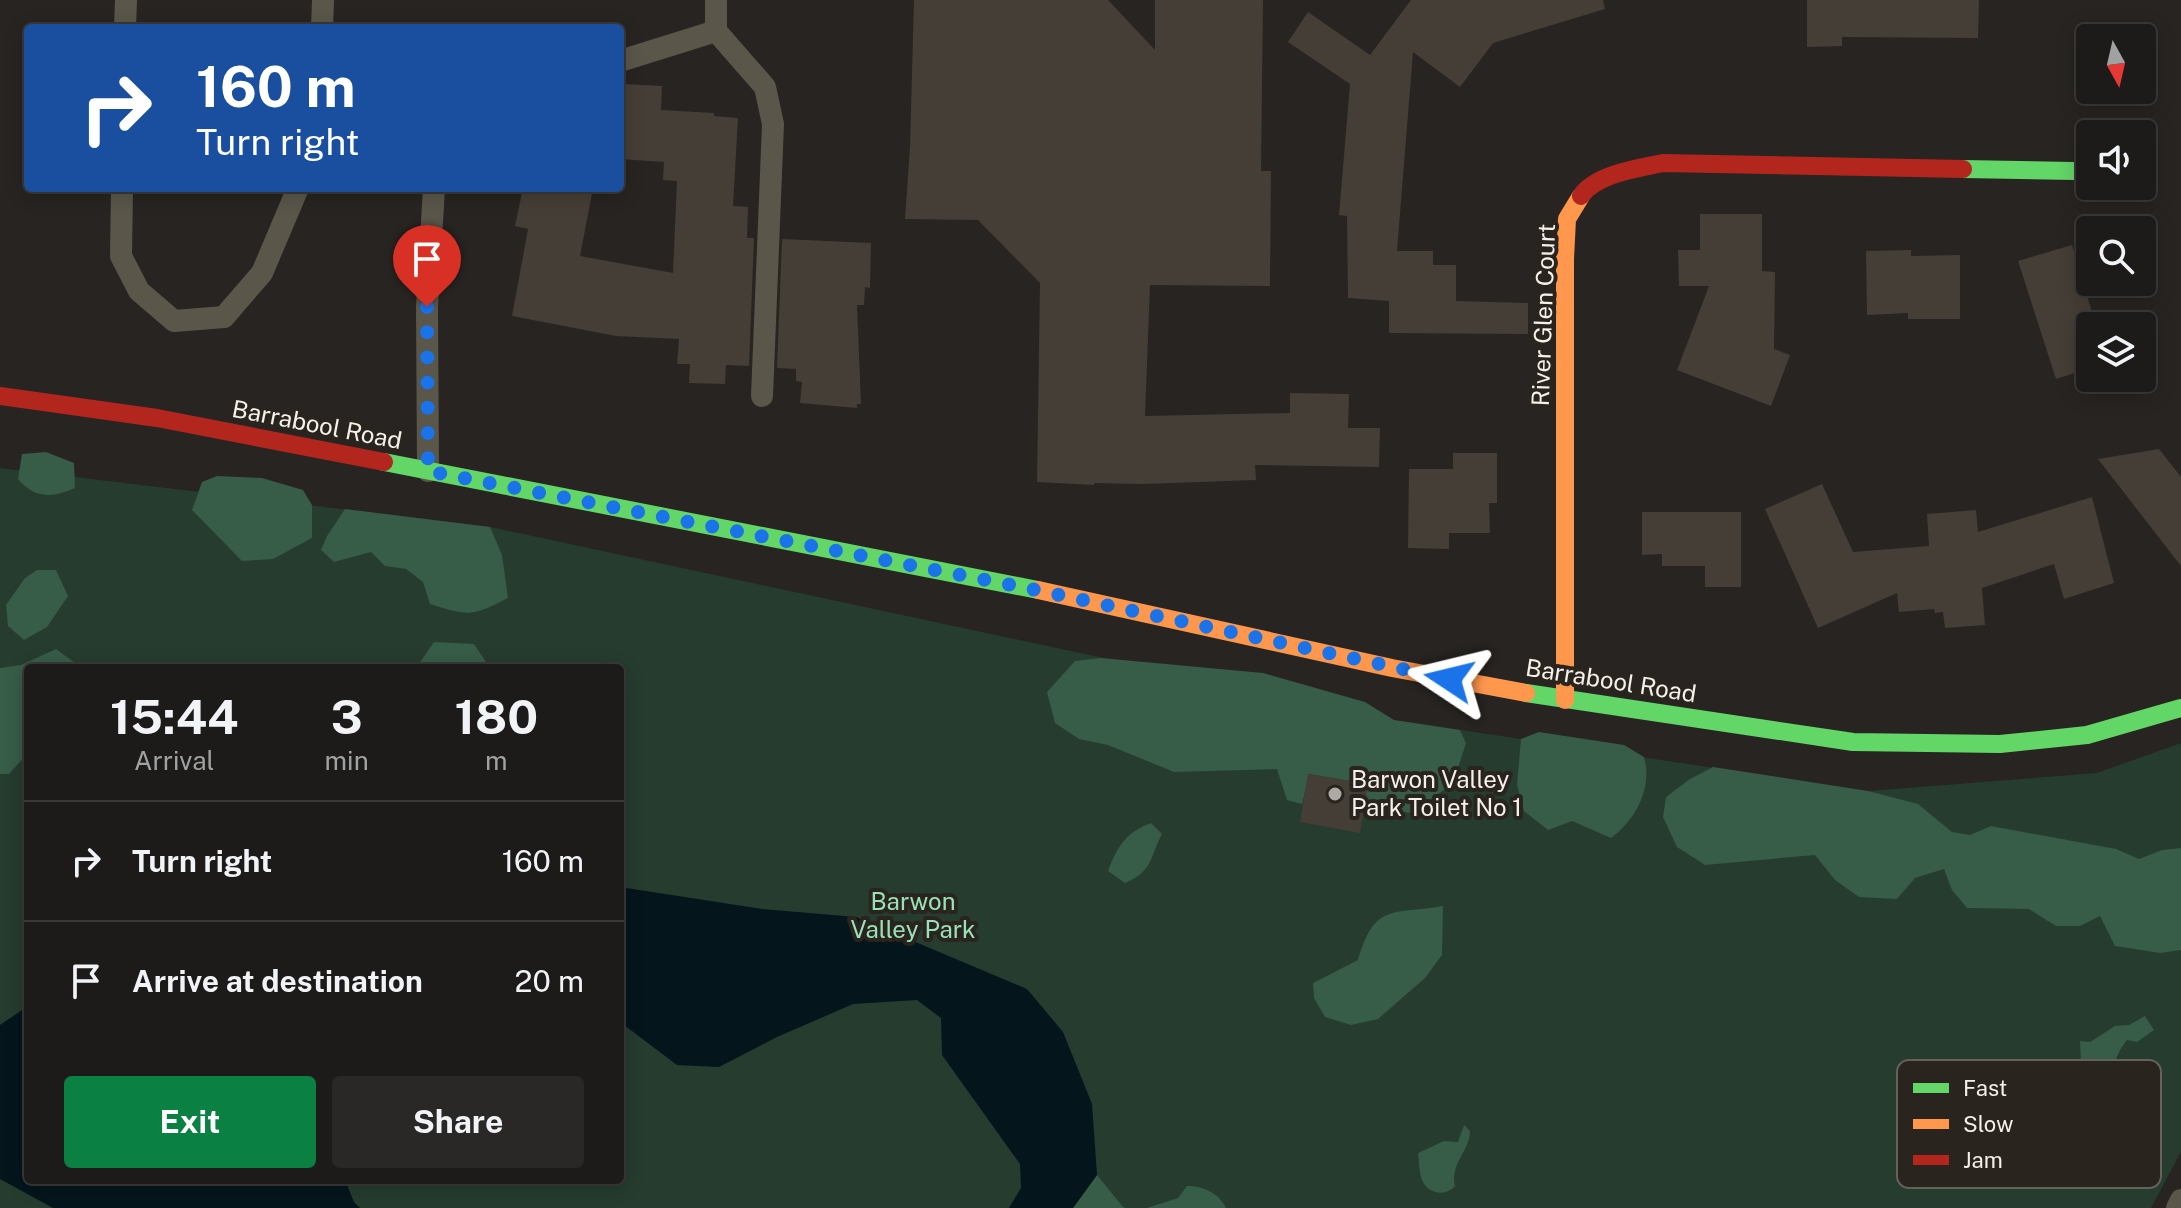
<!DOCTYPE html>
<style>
body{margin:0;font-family:"Public Sans",sans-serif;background:#2a2826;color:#f1f3f6;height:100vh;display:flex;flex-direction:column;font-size:30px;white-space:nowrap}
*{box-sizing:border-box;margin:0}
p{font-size:26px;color:#a0a1a2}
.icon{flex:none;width:44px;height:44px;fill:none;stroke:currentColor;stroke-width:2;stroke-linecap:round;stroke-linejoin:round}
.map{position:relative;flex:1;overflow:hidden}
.side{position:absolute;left:24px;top:664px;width:600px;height:520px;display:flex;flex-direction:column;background:#1d1b19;border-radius:8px;box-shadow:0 4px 20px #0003,0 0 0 2px #3b3938}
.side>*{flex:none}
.guide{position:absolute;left:24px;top:24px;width:600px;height:168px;border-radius:8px;box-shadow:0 4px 20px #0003,0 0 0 2px #3b3938;background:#1a4fa0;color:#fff;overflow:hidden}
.needle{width:52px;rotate:172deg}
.controls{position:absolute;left:2076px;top:24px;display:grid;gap:16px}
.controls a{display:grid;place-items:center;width:80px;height:80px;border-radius:8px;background:#1d1b19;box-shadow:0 4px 20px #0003,0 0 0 2px #3b3938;font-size:40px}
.pin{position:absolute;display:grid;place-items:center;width:68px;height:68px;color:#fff;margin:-82px -34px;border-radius:50% 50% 50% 0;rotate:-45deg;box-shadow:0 0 8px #0007}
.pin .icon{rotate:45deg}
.me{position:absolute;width:88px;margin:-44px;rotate:280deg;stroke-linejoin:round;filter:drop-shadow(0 0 6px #0008)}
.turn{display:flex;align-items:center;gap:28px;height:168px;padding:0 40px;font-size:36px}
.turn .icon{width:104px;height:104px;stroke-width:2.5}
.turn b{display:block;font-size:56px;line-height:68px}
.eta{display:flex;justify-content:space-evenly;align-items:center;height:136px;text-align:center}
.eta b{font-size:48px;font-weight:700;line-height:56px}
.action{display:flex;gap:16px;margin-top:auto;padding:16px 40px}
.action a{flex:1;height:92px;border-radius:8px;background:#0b8043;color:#fff;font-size:32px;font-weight:700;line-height:92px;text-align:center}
.action a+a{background:#2a2826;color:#f1f3f6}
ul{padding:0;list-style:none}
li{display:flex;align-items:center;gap:24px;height:120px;padding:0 40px;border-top:2px solid #3b3938}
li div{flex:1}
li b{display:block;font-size:30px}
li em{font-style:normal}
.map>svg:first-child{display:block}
.green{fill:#253c2f;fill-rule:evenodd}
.forest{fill:#375c48}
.water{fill:#04151c}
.building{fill:#453e36}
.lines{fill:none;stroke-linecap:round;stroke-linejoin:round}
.lane{stroke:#5a564a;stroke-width:22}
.fast{stroke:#63d668;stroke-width:18}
.slow{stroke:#ff974d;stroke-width:18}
.jam{stroke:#b3261e;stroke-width:18}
.route{stroke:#1a73e8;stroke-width:14;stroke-dasharray:0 25.2}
.poi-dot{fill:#ada9a5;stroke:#2a241e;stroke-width:3}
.labels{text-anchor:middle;stroke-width:8;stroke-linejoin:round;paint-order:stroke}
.street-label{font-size:24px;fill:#f5f0ec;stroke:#2a241e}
.poi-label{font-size:24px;fill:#f5f0ec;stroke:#2a241e;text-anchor:start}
.park-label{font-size:24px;fill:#99e2b9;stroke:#2a241e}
.key{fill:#2a241e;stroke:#67615c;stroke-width:2}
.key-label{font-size:22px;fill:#f5f0ec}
</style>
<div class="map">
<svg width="2181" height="1208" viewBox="0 0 2181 1208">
<rect width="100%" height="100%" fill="#272421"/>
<path class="green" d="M0 468 490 527 1394 720 1868 791 2097 773 2181 743V1152L2151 1208H0ZM28 668H620V1180H28Z"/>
<g class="forest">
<path d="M46 452 74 463 75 488C52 498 35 499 18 479L22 454Z"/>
<path d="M217 476 262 478 303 490 312 505V538L273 559 242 561 192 510 202 482Z"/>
<path d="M345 509 490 527 502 555 508 598C471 617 469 616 430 604L423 582 406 569 385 566 371 552 334 562 321 550 327 536Z"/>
<path d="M37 570H56L68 596 47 627 24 640 8 626 6 605 25 578Z"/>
<path d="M434 642 474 644 490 668H416Z"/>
<path d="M56 649 82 668H28V753L9 774H0V668L21 665Z"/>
<path d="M1101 658 1263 673 1365 702 1394 720 1460 730 1466 743 1457 771 1447 788 1410 813 1364 804 1368 784 1309 774 1302 804 1287 800 1277 769 1174 772 1108 745 1079 739 1055 723 1047 692 1075 661Z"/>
<path d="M1539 732 1624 745 1644 757C1653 787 1636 820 1611 838L1572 821 1548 830 1524 811 1517 785 1521 739Z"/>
<path d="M1713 767 1868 791 1918 804 1952 832 1970 835 1991 826 2116 849 2139 859 2162 850 2181 848V950L2160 953 2115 946 2100 916 2080 926H2056L2029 909 1967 908 1952 890 1944 869 1915 878 1897 899 1859 897 1835 880 1815 855 1705 865 1677 847 1663 817 1666 797 1690 779Z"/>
<path d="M1151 823 1162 834C1149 859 1153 871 1125 883L1108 871C1117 847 1126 832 1151 823Z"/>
<path d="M1443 906 1442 955 1425 978 1378 1019 1351 1025 1325 1017 1314 998 1313 983 1358 960C1375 902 1392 915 1443 906Z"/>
<path d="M2145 1016 2154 1030 2137 1042 2127 1040C2108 1064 2115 1079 2109 1104 2106 1116 2075 1175 2067 1181 2061 1185 2050 1186 2043 1189 2020 1175 2020 1165 2023 1139L2043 1121 2048 1112 2068 1104 2081 1062 2080 1041 2090 1042 2115 1026 2129 1025Z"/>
<path d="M1464 1125 1470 1131C1470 1151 1450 1163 1455 1186 1445 1197 1428 1194 1422 1180 1419 1172 1419 1161 1418 1153L1444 1141 1458 1142Z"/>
<path d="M1097 1175 1123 1207 1127 1208H1073Z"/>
<path d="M1187 1186C1203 1186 1219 1193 1226 1208H1147L1178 1198Z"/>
</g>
<g class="water">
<path d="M620 887 762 909 856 917 1027 989 1063 1032 1092 1104 1097 1175 1073 1208H1009L1021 1188 1020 1164 942 1055 941 1018 917 1000 853 1004 777 1037 719 1067 677 1065 620 1022Z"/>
<path d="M28 1006V1180H345L354 1202 360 1208H53L0 1179V1025Z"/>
</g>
<g class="building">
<path d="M914 0H1108L1155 50V0H1263L1261 171H1271L1270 286 1150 285 1145 416 1290 413V393L1349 394 1348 428H1380L1379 467 1255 465 1256 480 1143 484 1094 483V485L1037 482 1040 283 978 220 905 219 910 147Z"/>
<path d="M1411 0H1603L1605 9 1493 43 1460 87 1413 52 1397 251H1433V265H1456V301L1528 303V334L1389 333V301L1348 298 1347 216 1339 215 1350 84 1288 42 1308 12 1370 55Z"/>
<path d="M1807 0H1979L1978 38 1842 37V46L1807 47Z"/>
<path d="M623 84 662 86 661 110 714 113V116L738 118 733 206 748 207 747 238H754L749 366 726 365 725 384 689 383 690 364H677L679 339 616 336 512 316 528 229 515 226 523 188H593L580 256 673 273 677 181 663 180 664 162 620 159Z"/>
<path d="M1700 214H1762V271L1775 272 1774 349 1790 355 1771 406 1677 370 1709 286H1679L1678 250H1700Z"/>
<path d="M782 239 871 243 870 288 865 287 864 305H857L861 404H857V408L800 403 802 382 796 381V369L777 368Z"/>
<path d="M2072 245 2096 326H2090V368L2056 379 2018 261Z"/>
<path d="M1911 250V256L1960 255V319H1908V313L1867 315 1866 251Z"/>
<path d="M2159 449 2181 477V566L2098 459Z"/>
<path d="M1453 453H1497V503H1489L1490 533H1449V549L1408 548 1409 469H1453Z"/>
<path d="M1822 484 1853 552 1929 546 1927 514 1976 510 1978 532 2092 497 2114 583 2064 599 2054 564 1982 588 1985 625 1945 628 1943 612 1935 613 1934 609 1899 612 1897 593 1818 628 1765 509Z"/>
<path d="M1642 512H1741V587H1705V566H1662V554L1642 555Z"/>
<path d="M1308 774 1368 784 1360 833 1300 822Z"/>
</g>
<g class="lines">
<g class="lane">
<path d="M716 0V31L765 87 773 124 762 396"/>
<path d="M125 28 126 0"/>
<path d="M322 28 323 0"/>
<path d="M620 61 716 31"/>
<path d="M122 188 121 256 139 291 174 321 224 317 262 273 298 188"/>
<path d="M428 471 427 307 434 188"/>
<path d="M2177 1208 2181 1200"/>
</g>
<g class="fast">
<path d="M1963 169 2074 171"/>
<path d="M384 462 1038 590"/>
<path d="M1526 693 1853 742 2000 744 2087 735 2181 708"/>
</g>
<g class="slow">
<path d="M1038 590 1392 668 1526 693"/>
<path d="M1565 700V259L1567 219 1581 196"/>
</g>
<g class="jam">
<path d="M1581 196C1595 174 1639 168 1663 163L1963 169"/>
<path d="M0 396 157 418 384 462"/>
</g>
</g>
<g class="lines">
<path class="route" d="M427 307 428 471 1027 588 1449 679"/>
</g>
<circle class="poi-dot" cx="1335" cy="794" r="8"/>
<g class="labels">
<g class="street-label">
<text transform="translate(1544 315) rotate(-88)" y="8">River Glen Court</text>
<text transform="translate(317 425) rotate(11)" y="8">Barrabool Road</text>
<text transform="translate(1611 681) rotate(9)" y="8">Barrabool Road</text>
</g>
<g class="poi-label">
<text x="1351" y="788">Barwon Valley<tspan x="1351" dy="28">Park Toilet No 1</tspan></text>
</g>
<g class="park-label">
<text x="913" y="910">Barwon<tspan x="913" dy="28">Valley Park</tspan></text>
</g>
</g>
<rect x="1897" y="1060" width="264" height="128" rx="12" class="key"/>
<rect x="1913" y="1083" width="36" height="10" fill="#63d668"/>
<rect x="1913" y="1119" width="36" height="10" fill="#ff974d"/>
<rect x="1913" y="1155" width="36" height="10" fill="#b3261e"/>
<g class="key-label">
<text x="1963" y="1096">Fast</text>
<text x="1963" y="1132">Slow</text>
<text x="1963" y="1168">Jam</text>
</g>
</svg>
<div class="controls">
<a><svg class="needle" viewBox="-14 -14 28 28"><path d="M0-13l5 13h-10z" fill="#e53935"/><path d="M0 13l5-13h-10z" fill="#a0a1a2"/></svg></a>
<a><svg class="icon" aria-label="sound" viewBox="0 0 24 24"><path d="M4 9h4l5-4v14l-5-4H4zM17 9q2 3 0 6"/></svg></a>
<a><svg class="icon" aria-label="search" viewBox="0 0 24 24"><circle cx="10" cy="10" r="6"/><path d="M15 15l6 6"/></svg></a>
<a><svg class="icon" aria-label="layers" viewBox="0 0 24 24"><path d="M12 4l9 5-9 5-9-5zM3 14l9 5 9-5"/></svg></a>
</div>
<div class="pin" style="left:427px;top:307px;background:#d93025"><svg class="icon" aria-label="arrive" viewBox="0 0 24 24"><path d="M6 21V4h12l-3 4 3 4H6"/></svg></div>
<svg class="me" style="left:1449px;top:679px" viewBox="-20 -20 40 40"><path d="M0-17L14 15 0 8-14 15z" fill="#1a73e8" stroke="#fff" stroke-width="4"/></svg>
<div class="guide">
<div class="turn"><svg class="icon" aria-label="right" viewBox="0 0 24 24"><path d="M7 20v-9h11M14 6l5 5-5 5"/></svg><div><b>160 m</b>Turn right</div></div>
</div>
<section class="side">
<div class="eta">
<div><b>15:44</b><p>Arrival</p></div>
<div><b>3</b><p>min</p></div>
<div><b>180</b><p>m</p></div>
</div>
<ul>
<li><svg class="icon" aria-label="right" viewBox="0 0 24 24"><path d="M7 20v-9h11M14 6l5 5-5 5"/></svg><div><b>Turn right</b></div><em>160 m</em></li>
<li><svg class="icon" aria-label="arrive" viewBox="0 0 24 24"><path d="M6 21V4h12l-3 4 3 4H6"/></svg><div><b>Arrive at destination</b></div><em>20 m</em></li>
</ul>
<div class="action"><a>Exit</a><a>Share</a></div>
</section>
</div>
